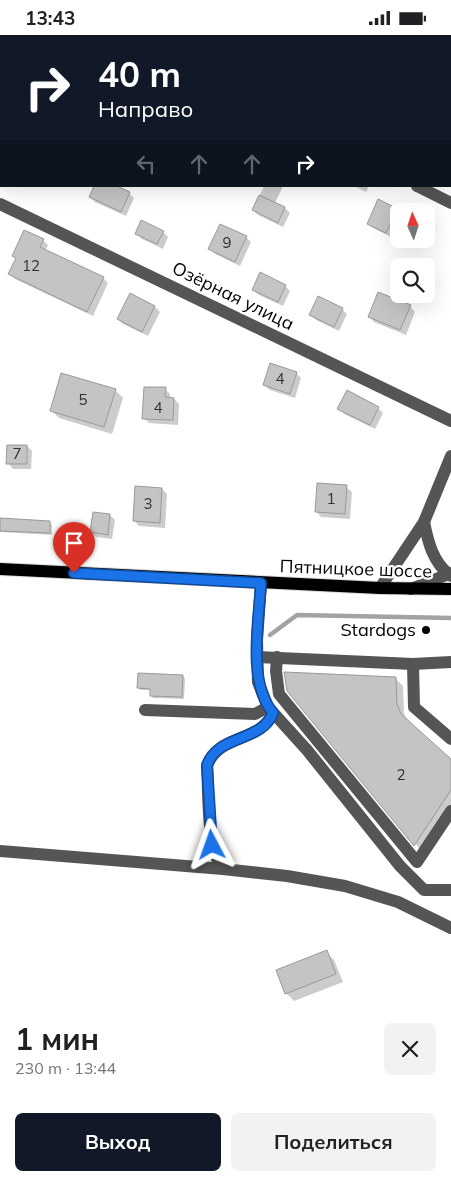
<!DOCTYPE html>
<html lang="ru">
<meta charset="utf-8">
<style>
body{margin:0;font-family:Mulish,sans-serif;background:#f2f2f2;color:#202124;height:100vh;display:flex;flex-direction:column;font-size:19px;white-space:nowrap}
*{box-sizing:border-box;margin:0}
p{font-size:16px;color:#757577}
.icon{flex:none;width:28px;height:28px;fill:none;stroke:currentColor;stroke-width:2;stroke-linecap:round;stroke-linejoin:round}
.map{position:relative;height:971px;overflow:hidden}
.panel{display:flex;flex-direction:column;background:#fff;flex:1}
.panel>*{flex:none}
.guide{position:absolute;left:0px;top:0px;width:451px;height:152px;box-shadow:0 5px 20px #0002;background:#111827;color:#fff;overflow:hidden}
.needle{width:32px;rotate:357deg}
.buttons{position:absolute;left:390px;top:168px;display:grid;gap:10px}
.buttons a{display:grid;place-items:center;width:45px;height:45px;border-radius:8px;background:#fff;box-shadow:0 5px 20px #0002;font-size:25px}
.pin{position:absolute;display:grid;place-items:center;width:42px;height:42px;color:#fff;margin:-51px -21px;border-radius:50% 50% 50% 0;rotate:-45deg;box-shadow:0 0 5px #0007}
.pin .icon{rotate:45deg}
.me{position:absolute;width:55px;margin:-28px;rotate:356deg;stroke-linejoin:round;filter:drop-shadow(0 0 4px #0008)}
.turn{display:flex;align-items:center;gap:18px;height:105px;padding:0 15px;font-size:22px}
.turn .icon{width:65px;height:65px;stroke-width:2.5}
.turn b{display:block;font-size:35px;line-height:42px}
.lanes{display:flex;align-items:center;height:48px;padding:0 15px;background:#0003;justify-content:center;gap:25px;direction:ltr}
.lanes .off{opacity:.35}
.round{display:grid;place-items:center;flex:none;width:52px;height:52px;border-radius:8px;background:#f2f2f2}
.overview{display:flex;align-items:center;justify-content:space-between;height:85px;padding:0 15px}
h1{font-size:30px;font-weight:700;line-height:38px}
.action{display:flex;gap:10px;margin-top:auto;padding:10px 15px}
.action a{flex:1;height:58px;border-radius:8px;background:#111827;color:#fff;font-size:20px;font-weight:700;line-height:58px;text-align:center}
.action a+a{background:#f2f2f2;color:#202124}
.status{display:flex;justify-content:space-between;align-items:center;height:35px;padding:0 25px;background:#fff;direction:ltr}
.status svg{height:14px;fill:currentColor}
.map>svg:first-child{display:block}
.shadow{fill:#0003}
.lines{fill:none;stroke-linecap:round;stroke-linejoin:round}
.stream{stroke:#a3a3a3;stroke-width:4.5}
.building{fill:#c4c4c4;stroke:#999}
.major-casing{stroke:#dbdbdb;stroke-width:14}
.minor{stroke:#555;stroke-width:12}
.major{stroke:#000;stroke-width:12}
.route-casing{stroke:#114b97;stroke-width:12}
.route{stroke:#1a73e8;stroke-width:9}
.poi-dot{fill:#000;stroke:#fff;stroke-width:2}
.labels{text-anchor:middle;stroke-width:4.5;stroke-linejoin:round;paint-order:stroke}
.number-label{font-size:15px;fill:#313131}
.street-label{font-size:18px;fill:#000;stroke:#fff}
.poi-label{font-size:18px;fill:#000;stroke:#fff;text-anchor:end}
</style>
<div class="status"><b>13:43</b><svg viewBox="0 0 49 12"><path d="M0 12V9h3v3zM5 12V6h3v6zM10 12V3h3v9zM15 12V0h3v12zM26 1h20v11H26zM47 4h2v5h-2z"/></svg></div>
<div class="map">
<svg width="451" height="971" viewBox="0 0 451 971">
<rect width="100%" height="100%" fill="#fff"/>
<g class="shadow">
<path d="M242 0H255L257 1H241Z"/>
<path d="M95 151H121L120 154 129 158 134 163 126 181 95 167 90 162Z"/>
<path d="M264 151H283L275 168 285 173 290 178 283 192 258 180 253 175Z"/>
<path d="M354 151H369L366 157Z"/>
<path d="M397 175 399 177V187L391 202 373 193 368 188Z"/>
<path d="M163 197 168 202 163 214 142 204 137 199Z"/>
<path d="M246 202 251 207 240 231 215 219 210 214Z"/>
<path d="M43 205 48 210 45 216 103 243 108 248 93 281 15 244 10 239 17 224 13 221Z"/>
<path d="M285 251 290 256 283 271 259 260 253 255Z"/>
<path d="M410 271 415 277 406 300 374 287 369 281Z"/>
<path d="M155 272 160 277 148 301 123 289 118 284Z"/>
<path d="M342 274 347 279 339 296 316 285 311 280Z"/>
<path d="M296 338 301 343 295 363 270 355 264 350Z"/>
<path d="M165 354 170 359V364H174L179 369 178 390 149 388 144 383Z"/>
<path d="M115 355 123 363 112 399 59 383 51 375Z"/>
<path d="M339 373H378L383 378 375 394 344 379Z"/>
<path d="M27 411 32 416 31 434H13L8 428Z"/>
<path d="M346 452 352 457 350 484 321 482 316 476Z"/>
<path d="M162 454 167 459 165 493 139 491 134 485Z"/>
<path d="M110 480 115 485 112 504 96 502 91 497Z"/>
<path d="M0 485 50 487 52 490V500L0 497Z"/>
<path d="M183 641 185 644 184 664 153 663 151 660V655H141L139 653Z"/>
<path d="M395 643 403 651 404 678 408 687 451 725V775L423 818 288 655Z"/>
<path d="M326 917 334 925 343 947 294 966 286 958Z"/>
</g>
<g class="lines">
<path class="stream" d="M270 600 297 580 451 583"/>
</g>
<g class="building">
<path d="M94 151H117L130 157 121 177 89 162Z"/>
<path d="M259 160 285 172 278 188 252 175Z"/>
<path d="M378 164 398 174 386 198 367 189Z"/>
<path d="M141 185 164 196 157 209 135 199Z"/>
<path d="M220 189 247 201 235 227 208 214Z"/>
<path d="M24 195 44 204 40 212 104 242 87 277 8 239 16 223 12 221Z"/>
<path d="M260 237 286 250 278 267 252 255Z"/>
<path d="M378 257 411 270 400 295 368 282Z"/>
<path d="M130 258 155 271 142 297 117 284Z"/>
<path d="M318 261 343 273 334 292 309 280Z"/>
<path d="M270 328 297 337 290 359 263 350Z"/>
<path d="M61 338 116 354 104 392 50 376Z"/>
<path d="M144 352H166L165 362 174 363 173 385 142 384Z"/>
<path d="M347 355 379 372 370 390 337 374Z"/>
<path d="M7 410H27V429H6Z"/>
<path d="M317 448 347 450 345 479 315 477Z"/>
<path d="M135 451 162 453 160 488 133 486Z"/>
<path d="M93 477 110 479 108 500 90 497Z"/>
<path d="M0 483 50 486V498L0 496Z"/>
<path d="M284 637 396 642 397 669 401 679 451 724V755L414 811 287 656Z"/>
<path d="M138 638 183 640 182 662 150 661V654L137 653Z"/>
<path d="M327 915 336 939 285 959 276 935Z"/>
</g>
<g class="lines">
<g class="major-casing">
<path id="major" d="M0 534 380 553 451 554"/>
</g>
<g class="minor">
<path d="M103 0 106 1"/>
<path d="M417 151 451 168"/>
<path d="M0 169 451 386"/>
<path d="M424 487C428 507 433 528 451 541"/>
<path d="M261 548 257 605 258 647 268 672 307 715 400 831 424 855H451"/>
<path d="M380 553 424 487 451 421"/>
<path d="M411 554 451 538"/>
<path d="M257 622 413 629 451 627"/>
<path d="M277 622 276 636 279 659 417 827 451 776"/>
<path d="M413 629 414 672 451 704"/>
<path d="M145 675 255 679 268 672"/>
<path d="M0 816 223 834 287 841 345 851 398 867 451 893"/>
<path d="M223 834C206 813 209 758 207 731 218 699 261 707 273 678"/>
</g>
<use href="#major" class="major"/>
</g>
<g class="lines">
<g class="route-casing">
<path id="route" d="M74 538 261 548C259 586 247 647 273 678 261 708 218 699 207 730L212 810"/>
</g>
<use href="#route" class="route"/>
</g>
<circle class="poi-dot" cx="426" cy="595" r="5"/>
<g class="labels">
<g class="number-label">
<text x="227" y="213">9</text>
<text x="31" y="236">12</text>
<text x="280" y="349">4</text>
<text x="83" y="370">5</text>
<text x="158" y="378">4</text>
<text x="17" y="424">7</text>
<text x="331" y="469">1</text>
<text x="148" y="474">3</text>
<text x="401" y="745">2</text>
</g>
<g class="street-label">
<text transform="translate(233 261) rotate(26)" y="6">Озёрная улица</text>
<text transform="translate(356 534) rotate(2)" y="6">Пятницкое шоссе</text>
</g>
<g class="poi-label">
<text x="416" y="601">Stardogs</text>
</g>
</g>
</svg>
<div class="buttons">
<a><svg class="needle" viewBox="-14 -14 28 28"><path d="M0-13l5 13h-10z" fill="#e53935"/><path d="M0 13l5-13h-10z" fill="#757577"/></svg></a>
<a><svg class="icon" aria-label="search" viewBox="0 0 24 24"><circle cx="10" cy="10" r="6"/><path d="M15 15l6 6"/></svg></a>
</div>
<div class="pin" style="left:74px;top:538px;background:#d93025"><svg class="icon" aria-label="arrive" viewBox="0 0 24 24"><path d="M6 21V4h12l-3 4 3 4H6"/></svg></div>
<svg class="me" style="left:212px;top:810px" viewBox="-20 -20 40 40"><path d="M0-17L14 15 0 8-14 15z" fill="#1a73e8" stroke="#fff" stroke-width="4"/></svg>
<div class="guide">
<div class="turn"><svg class="icon" aria-label="right" viewBox="0 0 24 24"><path d="M7 20v-9h11M14 6l5 5-5 5"/></svg><div><b>40 m</b>Направо</div></div>
<div class="lanes"><svg class="icon off" aria-label="left" viewBox="0 0 24 24"><path d="M17 20v-9H6M10 6l-5 5 5 5"/></svg><svg class="icon off" aria-label="ahead" viewBox="0 0 24 24"><path d="M12 20V5M6 11l6-6 6 6"/></svg><svg class="icon off" aria-label="ahead" viewBox="0 0 24 24"><path d="M12 20V5M6 11l6-6 6 6"/></svg><svg class="icon" aria-label="right" viewBox="0 0 24 24"><path d="M7 20v-9h11M14 6l5 5-5 5"/></svg></div>
</div>
</div>
<section class="panel">
<div class="overview"><div><h1>1 мин</h1><p>230 m · 13:44</p></div><a class="round"><svg class="icon" aria-label="close" viewBox="0 0 24 24"><path d="M6 6l12 12M18 6L6 18"/></svg></a></div>
<div class="action"><a>Выход</a><a>Поделиться</a></div>
</section>
